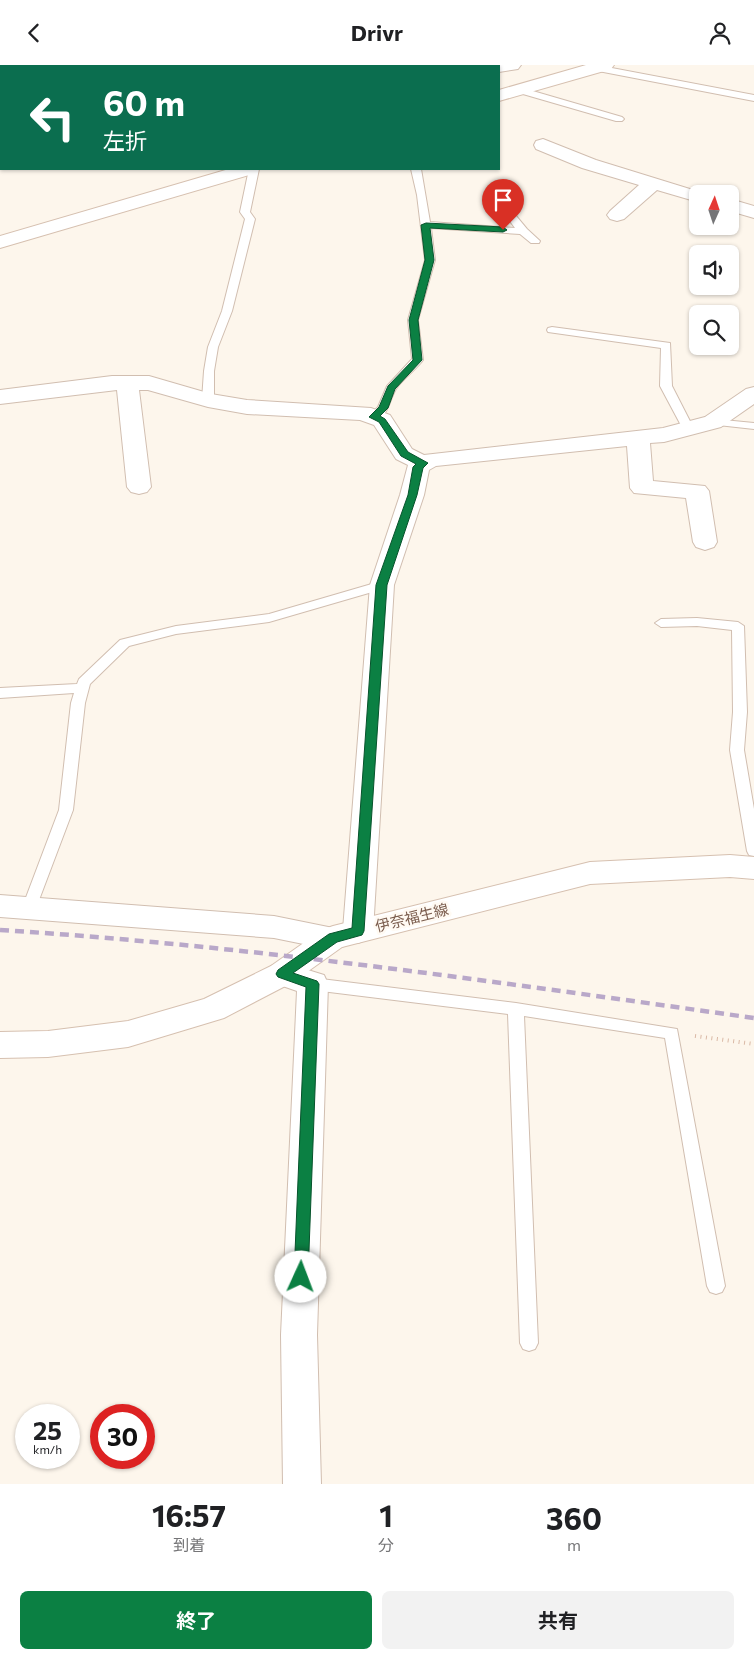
<!DOCTYPE html>
<html lang="ja">
<meta charset="utf-8">
<style>
body{margin:0;font-family:Commissioner,"Noto Sans JP",sans-serif;background:#f2f2f2;color:#202124;height:100vh;display:flex;flex-direction:column;font-size:19px;white-space:nowrap}
*{box-sizing:border-box;margin:0}
p{font-size:16px;color:#757577}
.icon{flex:none;width:28px;height:28px;fill:none;stroke:currentColor;stroke-width:2;stroke-linecap:round;stroke-linejoin:round}
.map{position:relative;height:1419px;overflow:hidden}
.panel{display:flex;flex-direction:column;background:#fff;flex:1}
.panel>*{flex:none}
.hud{position:absolute;left:0px;top:0px;width:500px;height:105px;box-shadow:0 1px 4px #0004;background:#0b6e4f;color:#fff;overflow:hidden}
.needle{width:32px;rotate:3deg}
.fabs{position:absolute;left:689px;top:120px;display:grid;gap:10px}
.fabs a{display:grid;place-items:center;width:50px;height:50px;border-radius:8px;background:#fff;box-shadow:0 1px 4px #0004;font-size:25px}
.speed{position:absolute;left:15px;top:1339px;display:flex;gap:10px;font-size:25px;font-weight:700;text-align:center}
.speed>*{display:grid;place-content:center;width:65px;height:65px;border-radius:50%;background:#fff;box-shadow:0 1px 4px #0004;line-height:1}
.speed small{font-size:12px;font-weight:400}
.speed .limit{border:8px solid #d22;background:#fff;color:#111}
.pin{position:absolute;display:grid;place-items:center;width:42px;height:42px;color:#fff;margin:-51px -21px;border-radius:50% 50% 50% 0;rotate:-45deg;box-shadow:0 0 5px #0007}
.pin .icon{rotate:45deg}
.me{position:absolute;width:55px;margin:-28px;rotate:2deg;stroke-linejoin:round;filter:drop-shadow(0 0 4px #0008)}
.turn{display:flex;align-items:center;gap:18px;height:105px;padding:0 20px;font-size:22px}
.turn .icon{width:65px;height:65px;stroke-width:2.5}
.turn b{display:block;font-size:35px;line-height:42px}
.eta{display:flex;justify-content:space-evenly;align-items:center;height:85px;text-align:center}
.eta b{font-size:30px;font-weight:700;line-height:35px}
.action{display:flex;gap:10px;margin-top:auto;padding:10px 20px}
.action a{flex:1;height:58px;border-radius:8px;background:#0b8043;color:#fff;font-size:20px;font-weight:700;line-height:58px;text-align:center}
.action a+a{background:#f2f2f2;color:#202124}
header{display:flex;justify-content:space-between;align-items:center;height:65px;padding:0 20px;background:#fff;font-size:22px;font-weight:700}
.map>svg:first-child{display:block}
.green{fill:#d8ecc9}
.lines{fill:none;stroke-linecap:round;stroke-linejoin:round}
.lane-casing{stroke:#d1beb0;stroke-width:2}
.street-casing{stroke:#d1beb0;stroke-width:2}
.secondary-casing{stroke:#d6c0b0;stroke-width:2}
.path-far1{stroke:#d9b8a5;stroke-width:2.5;stroke-dasharray:0.5 2.5;stroke-linecap:butt}
.path{stroke:#d9b8a5;stroke-width:4;stroke-dasharray:1 4.5;stroke-linecap:butt}
.lane{fill:#fff;fill-rule:evenodd}
.street{fill:#fff;fill-rule:evenodd}
.secondary{fill:#fff;fill-rule:evenodd}
.rail{stroke:#b9a8c9;stroke-width:4.5;stroke-dasharray:9 6;stroke-linecap:butt}
.route{fill:#0b8043;stroke:#07532c}
.labels{text-anchor:middle;stroke-width:5;stroke-linejoin:round;paint-order:stroke}
.street-label{font-size:15px;fill:#7a5c4d;stroke:#fffaf3}
</style>
<header><svg class="icon" aria-label="back" viewBox="0 0 24 24"><path d="M15 5l-7 7 7 7"/></svg>Drivr<svg class="icon" aria-label="person" viewBox="0 0 24 24"><circle cx="12" cy="8" r="4"/><path d="M4 21q1-7 8-7t8 7"/></svg></header>
<div class="map">
<svg width="754" height="1419" viewBox="0 0 754 1419">
<rect width="100%" height="100%" fill="#fdf6ec"/>
<path class="green" d="M0 0H444L445 1H1V63Z"/>
<g class="lines">
<g class="lane-casing">
<g id="lane">
<path d="M596 0 754 30V36L593 5 592 3Z"/>
<path d="M519 22 622 52 624 54 622 56H616L516 27V23Z"/>
<path d="M249 104H259L250 147 255 154 232 246 218 282 214 306V335L208 338 202 335 204 306 208 282 222 246 245 154 240 147Z"/>
<path d="M411 104H421L430 157 515 163 504 148 509 145 512 146 527 164 540 176 539 178H531L520 169 431 163 435 195 418 255 423 295C416 305 403 313 396 324 389 335 389 352 374 355L368 352 378 342 387 321 412 294 408 255 425 195 417 130Z"/>
<path d="M552 262 670 278 672 321 694 364 692 366H684L660 321 661 283 548 267 547 265 548 263Z"/>
<path d="M713 354 754 358V364L709 359 707 357Z"/>
<path d="M382 516 388 520 386 523 269 557 176 569 129 581 90 619 85 638 73 745 36 843 34 847 29 849 24 847 22 843 59 745 71 638 74 628 0 633V623L77 619 79 614 120 575 176 561 269 549Z"/>
<path d="M697 553 738 557 744 561 747 647 744 685 754 744V791L749 790 747 786 730 685 733 647 732 565 697 561 661 562 655 558 661 554Z"/>
<path d="M313 913 516 938 677 964 725 1221 722 1227 716 1229 710 1227 707 1221 665 973 524 951 538 1278 535 1284 529 1286 523 1284 520 1278 508 949 313 925 308 923 305 919 308 915Z"/>
</g>
</g>
<g class="street-casing">
<g id="street">
<path d="M492 0H521L518 4 499 7V1H491Z"/>
<rect x="0" y="64" width="1" height="12"/>
<path d="M543 74 596 95 706 129H698V137L657 125 624 154 617 156 610 154 607 150 610 146 639 120 582 103 536 84 534 80 536 76Z"/>
<path d="M730 134 754 141V153L730 146Z"/>
<path d="M112 311H149L211 329 247 335 371 343 390 350 412 384 424 390 663 363 705 352 746 324 754 322V339L721 362 664 377 650 378 653 416 705 421 709 426 717 477 714 482 705 485 696 482 693 477 686 433 634 428 630 423 627 381 436 401 429 405 424 430 394 520 373 866 368 874 358 878 347 874 344 881 333 885 274 873 0 852V830L274 851 343 865 370 520 400 430 408 400 396 394 374 360 360 355 247 349 208 342 148 325H139L151 422 147 427 139 429 131 427 127 422 117 325 0 339V325Z"/>
<path d="M282 897 324 910 328 919 317 1270 321 1419H283L281 1270 297 926 271 917 267 909 271 901Z"/>
</g>
</g>
<g class="secondary-casing">
<g id="secondary">
<path d="M586 0H614L611 4 499 36V25Z"/>
<path d="M229 104H259L256 108 0 183V171Z"/>
<path d="M730 790 754 792V814L730 812 590 819 342 882 293 917 224 953 128 982 48 992 0 993V967L48 966 128 956 204 934 271 901 322 865 333 861 590 797Z"/>
</g>
</g>
<path class="path-far1" d="M272 0 276 1"/>
<path class="path" d="M695 971 754 979"/>
<use href="#lane" class="lane"/>
<use href="#street" class="street"/>
<use href="#secondary" class="secondary"/>
<path class="rail" d="M0 865C253 881 503 918 754 953"/>
</g>
<path class="route" d="M426 158 503 162 507 165 503 167 430 163 434 195 418 255 422 295 395 324 388 343 380 351 385 354 408 387 428 398 423 403 417 430 387 520 364 866 362 870 337 877 293 908 317 916 319 919 308 1212 306 1216 301 1218 296 1216 294 1212 306 922 278 912 276 909 278 905 329 869 352 863 376 520 408 430 413 402 416 399 401 391 379 357 369 352 379 342 388 321 413 295 409 255 425 195 421 160Z"/>
<g class="labels">
<g class="street-label">
<text transform="translate(412 853) rotate(-14)" y="5">伊奈福生線</text>
</g>
</g>
</svg>
<div class="fabs">
<a><svg class="needle" viewBox="-14 -14 28 28"><path d="M0-13l5 13h-10z" fill="#e53935"/><path d="M0 13l5-13h-10z" fill="#757577"/></svg></a>
<a><svg class="icon" aria-label="sound" viewBox="0 0 24 24"><path d="M4 9h4l5-4v14l-5-4H4zM17 9q2 3 0 6"/></svg></a>
<a><svg class="icon" aria-label="search" viewBox="0 0 24 24"><circle cx="10" cy="10" r="6"/><path d="M15 15l6 6"/></svg></a>
</div>
<div class="speed"><div>25<small>km/h</small></div><div class="limit">30</div></div>
<div class="pin" style="left:503px;top:165px;background:#d93025"><svg class="icon" aria-label="arrive" viewBox="0 0 24 24"><path d="M6 21V4h12l-3 4 3 4H6"/></svg></div>
<svg class="me" style="left:301px;top:1212px" viewBox="-20 -20 40 40"><circle r="19" fill="#fff"/><path d="M0-13L10 11 0 6-10 11z" fill="#0b8043"/></svg>
<div class="hud">
<div class="turn"><svg class="icon" aria-label="left" viewBox="0 0 24 24"><path d="M17 20v-9H6M10 6l-5 5 5 5"/></svg><div><b>60 m</b>左折</div></div>
</div>
</div>
<section class="panel">
<div class="eta">
<div><b>16:57</b><p>到着</p></div>
<div><b>1</b><p>分</p></div>
<div><b>360</b><p>m</p></div>
</div>
<div class="action"><a>終了</a><a>共有</a></div>
</section>
